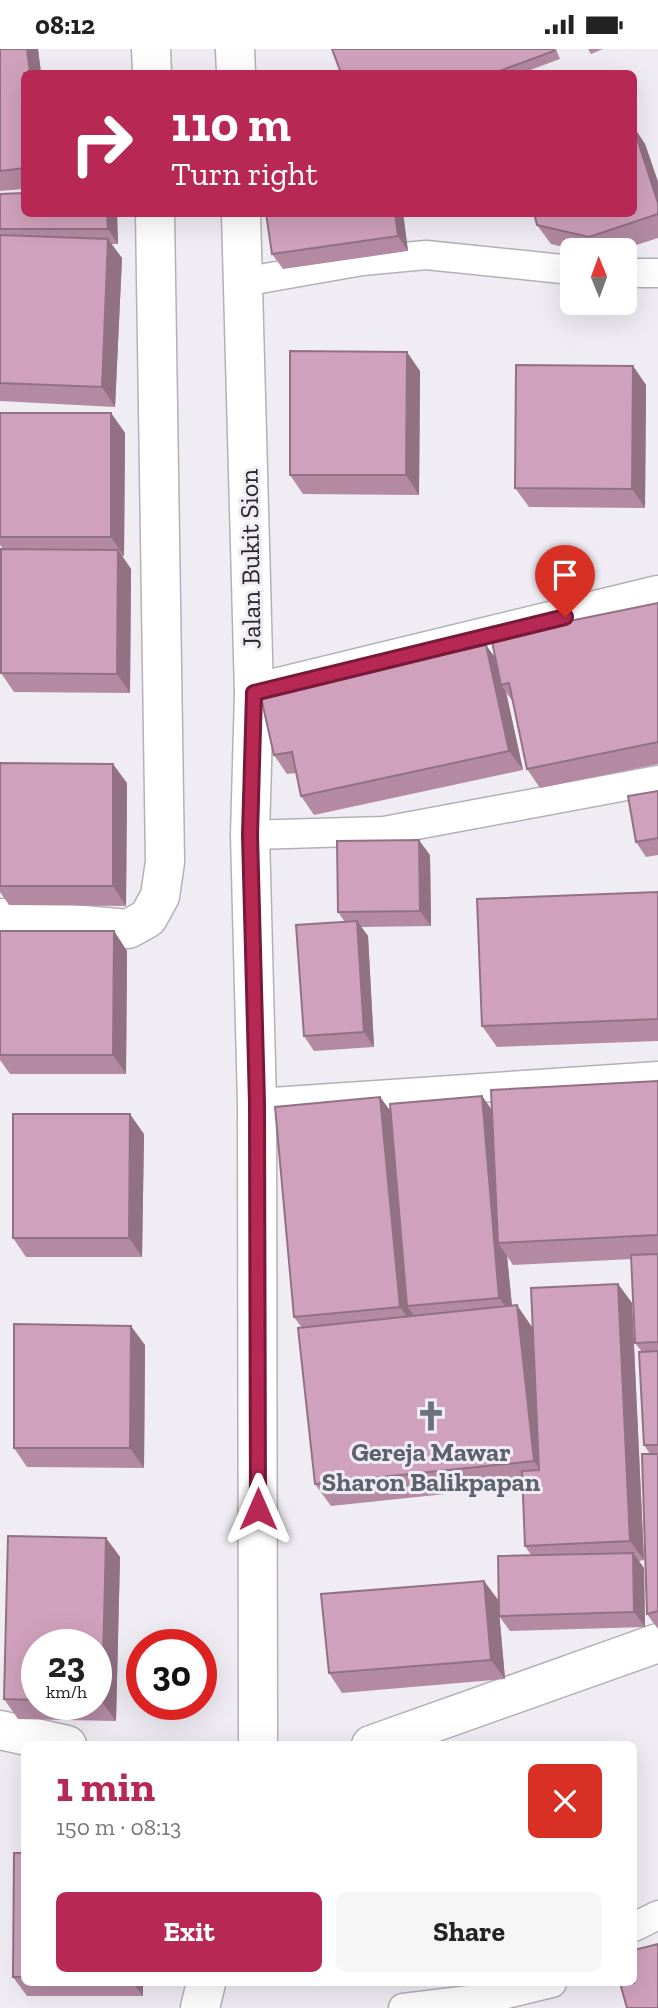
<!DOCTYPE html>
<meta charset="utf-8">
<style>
body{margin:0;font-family:"Zilla Slab",serif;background:#f6f6f6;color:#222;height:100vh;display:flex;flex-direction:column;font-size:26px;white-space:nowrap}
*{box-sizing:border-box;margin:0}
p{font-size:23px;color:#767676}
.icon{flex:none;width:38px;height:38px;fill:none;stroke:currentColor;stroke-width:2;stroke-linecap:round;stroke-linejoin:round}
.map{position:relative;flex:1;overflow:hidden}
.side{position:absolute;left:21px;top:1692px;width:616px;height:245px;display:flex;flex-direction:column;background:#fff;border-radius:10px;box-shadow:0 7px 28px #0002}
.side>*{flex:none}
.top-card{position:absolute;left:21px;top:21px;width:616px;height:147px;border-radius:10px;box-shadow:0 7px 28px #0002;background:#b82854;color:#fff;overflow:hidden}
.needle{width:46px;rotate:359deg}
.buttons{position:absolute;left:560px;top:189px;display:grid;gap:14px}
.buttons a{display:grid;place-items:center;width:77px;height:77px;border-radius:10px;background:#fff;box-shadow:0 7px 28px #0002;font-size:35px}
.speed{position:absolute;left:21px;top:1580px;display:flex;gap:14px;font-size:35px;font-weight:700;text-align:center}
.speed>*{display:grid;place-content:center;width:91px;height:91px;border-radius:50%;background:#fff;box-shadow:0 7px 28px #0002;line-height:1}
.speed small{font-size:18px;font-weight:400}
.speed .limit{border:10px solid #d22;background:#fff;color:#111}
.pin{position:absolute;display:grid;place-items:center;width:60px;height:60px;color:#fff;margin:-72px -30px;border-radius:50% 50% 50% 0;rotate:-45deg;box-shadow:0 0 7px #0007}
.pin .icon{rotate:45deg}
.me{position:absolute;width:77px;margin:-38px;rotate:0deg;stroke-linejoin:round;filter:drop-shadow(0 0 5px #0008)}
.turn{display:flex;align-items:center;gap:24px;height:147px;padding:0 35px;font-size:32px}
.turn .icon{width:91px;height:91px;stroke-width:2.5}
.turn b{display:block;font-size:49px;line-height:60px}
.round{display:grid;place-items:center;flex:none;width:74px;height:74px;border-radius:10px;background:#f6f6f6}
.summary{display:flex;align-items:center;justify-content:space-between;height:119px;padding:0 35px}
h1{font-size:42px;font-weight:700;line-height:52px;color:#b82854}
.button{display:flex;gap:14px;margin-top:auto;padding:14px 35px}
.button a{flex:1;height:80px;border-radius:10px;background:#b82854;color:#fff;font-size:28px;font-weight:700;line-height:80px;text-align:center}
.button a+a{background:#f6f6f6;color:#222}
.status{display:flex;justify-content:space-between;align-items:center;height:49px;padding:0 35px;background:#fff;direction:ltr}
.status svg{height:19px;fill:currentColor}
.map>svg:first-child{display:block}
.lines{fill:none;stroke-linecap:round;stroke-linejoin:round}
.service-casing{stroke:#b4b0b8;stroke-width:31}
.minor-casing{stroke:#b4b0b8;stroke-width:41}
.service{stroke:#fff;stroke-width:28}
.minor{stroke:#fff;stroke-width:38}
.wall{fill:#b38aa2;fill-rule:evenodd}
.shaded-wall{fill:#927184}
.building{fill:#d0a1bc;stroke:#927184;stroke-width:2}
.route-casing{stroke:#781a37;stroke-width:18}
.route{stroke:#b82854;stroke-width:12}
.labels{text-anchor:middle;stroke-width:6;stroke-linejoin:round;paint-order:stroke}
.street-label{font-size:26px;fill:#282629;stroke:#f0ecf4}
.worship-label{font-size:26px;font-weight:bold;fill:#5b616d;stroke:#f0ecf4}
</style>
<div class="status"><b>08:12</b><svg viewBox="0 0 49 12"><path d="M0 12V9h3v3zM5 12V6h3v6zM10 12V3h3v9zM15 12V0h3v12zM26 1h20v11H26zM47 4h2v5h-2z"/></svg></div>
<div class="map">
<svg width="658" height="1959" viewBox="0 0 658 1959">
<rect width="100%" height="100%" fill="#f0ecf4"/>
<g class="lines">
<g class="service-casing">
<g id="service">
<path d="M625 224H658"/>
<path d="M243 233 362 212 426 206 572 221"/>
<path d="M250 786 384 782 658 731"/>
<path d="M257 1054 658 1027"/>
<path d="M634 1878 658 1866"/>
<path d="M403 1959 494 1948 552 1934"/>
</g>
</g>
<g class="minor-casing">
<g id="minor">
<path d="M151 0 152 24"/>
<path d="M235 0 236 24"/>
<path d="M241 164 254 644 250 786 257 1054 258 1696"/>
<path d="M254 644 658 546"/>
<path d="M0 920 3 869 128 880 148 869 160 847 165 813 155 164"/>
<path d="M0 1681 67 1696"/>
<path d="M371 1696 658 1594"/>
<path d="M200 1959 206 1934"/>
</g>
</g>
<use href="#service" class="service"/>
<use href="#minor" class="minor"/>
</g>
<g class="wall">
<path d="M0 0H38L41 24H24V140L0 142Z"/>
<path d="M332 0H556L560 10 522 24H341Z"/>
<path d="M588 0H603L591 5Z"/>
<path d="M645 95 658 133V189L621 201H576L551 195 537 176Z"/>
<path d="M24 164H117L118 195H111L122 209 115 358 0 352V180Z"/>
<path d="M266 164H403L408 202 283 220 272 205Z"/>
<path d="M633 317 646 336 645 459 529 458 515 439Z"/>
<path d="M420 322 419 446 303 445 290 426Z"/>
<path d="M0 364H111L125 384 124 507H122L131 520 130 644 14 643 1 624 3 500 0 496Z"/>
<path d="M658 554V715L540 739 527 720 513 653 506 643 523 721 314 766 301 747 296 724 287 725 274 706 495 609Z"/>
<path d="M0 714 127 734 126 857 9 856 0 843Z"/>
<path d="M658 742V806L646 808 636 793Z"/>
<path d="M430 806 431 877 361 878 368 887 374 998 314 1002 304 987 345 873 338 863Z"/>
<path d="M658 843V992L497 998 482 977Z"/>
<path d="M0 882H114L127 902 126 1025H10L0 1011Z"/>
<path d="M658 1032V1580L647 1565 650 1405 644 1396 642 1303 635 1294 632 1210 513 1216 507 1207 512 1256 532 1278 534 1294 618 1235 632 1254 644 1511 639 1512 644 1519 645 1578 510 1582 499 1567 531 1506 525 1497 522 1437 331 1457 315 1435 302 1279 294 1268 380 1048 391 1063 482 1047 492 1061Z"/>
<path d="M144 1085 142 1208H26L13 1189Z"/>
<path d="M145 1296 144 1419 27 1418 14 1399Z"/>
<path d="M8 1487 106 1489 120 1508 116 1672 18 1670 4 1650ZM37 1596H96V1656H37Z"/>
<path d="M484 1532 498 1551 505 1630 342 1644 329 1624Z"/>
<path d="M24 1804V1934H143V1947H27L13 1928Z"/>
</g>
<g class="shaded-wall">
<path d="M27 0H38L41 24H30Z"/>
<path d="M634 78 645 95 658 133V154Z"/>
<path d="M107 164H117L118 195 108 180Z"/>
<path d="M395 164H403L408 202 398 187Z"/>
<path d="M108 190 122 209 115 358 102 338Z"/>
<path d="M407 303 420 322 419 446 406 426Z"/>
<path d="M633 317 646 336 645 459 632 440Z"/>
<path d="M111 364 125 384 124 507 111 488Z"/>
<path d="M118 501 131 520 130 644 117 625Z"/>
<path d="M486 596 500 615 501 636 506 643 523 721 509 702Z"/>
<path d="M113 715 127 734 126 857 113 837Z"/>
<path d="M419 791 430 806 431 877 420 862Z"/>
<path d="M357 872 368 887 374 998 364 983Z"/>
<path d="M114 882 127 902 126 1025 113 1006Z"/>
<path d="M482 1047 495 1066 498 1194 507 1207 513 1268 499 1249Z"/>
<path d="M380 1048 394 1067 407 1257 413 1265 414 1277 400 1258Z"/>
<path d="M130 1065 144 1085 142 1208 129 1189Z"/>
<path d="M618 1235 632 1254 644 1511 630 1492Z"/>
<path d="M517 1256 532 1278 549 1434 534 1412Z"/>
<path d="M131 1277 145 1296 144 1419 130 1399Z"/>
<path d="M106 1489 120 1508 116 1672 102 1653Z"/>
<path d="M633 1504 644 1519 645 1578 634 1563Z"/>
<path d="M484 1532 498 1551 505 1630 491 1611Z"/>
<path d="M133 1934H143V1947Z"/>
</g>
<g class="building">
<path d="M0 0H27L30 24H24V119L0 122Z"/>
<path d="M332 0H553L554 2 494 24H341Z"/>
<path d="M634 80 658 154V165L589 188 537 176 534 164H634Z"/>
<path d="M24 144V164H107L108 180H0V145Z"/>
<path d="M266 164H395L398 187 272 205Z"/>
<path d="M0 186 108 190 102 338 0 334Z"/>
<path d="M290 302 407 303 406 426H290Z"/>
<path d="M516 316 633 317 632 440 515 439Z"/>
<rect x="0" y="364" width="111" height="124"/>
<path d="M1 500 118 501 117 625 1 624Z"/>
<path d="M658 554V693L527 720 509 634 501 636 491 588Z"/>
<path d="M486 596 509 702 301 747 292 703 274 706 260 644Z"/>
<path d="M0 714 113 715V837H0Z"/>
<path d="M658 742V789L636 793 628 747Z"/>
<path d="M419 791 420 862 338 863 337 792Z"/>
<path d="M658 843V970L482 977 477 850Z"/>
<path d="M357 872 364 983 304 987 296 876Z"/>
<path d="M0 882H114L113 1006H0Z"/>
<path d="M658 1032V1186L498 1194 491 1041Z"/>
<path d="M482 1047 499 1249 407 1257 390 1055Z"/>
<path d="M380 1048 400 1258 294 1268 275 1058Z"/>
<path d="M13 1065H130L129 1189H13Z"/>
<path d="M658 1205V1293L635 1294 631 1206Z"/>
<path d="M618 1235 630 1492 525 1497 522 1422 539 1421 531 1239Z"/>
<path d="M517 1256 534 1412 315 1435 298 1279Z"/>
<path d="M14 1275 131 1277 130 1399H14Z"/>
<path d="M658 1302V1396H644L639 1303Z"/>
<path d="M642 1405H658V1562L647 1565Z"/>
<path d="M8 1487 106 1489 102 1653H96V1596H37V1651L4 1650Z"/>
<path d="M633 1504 634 1563 499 1567 498 1507Z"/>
<path d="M484 1532 491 1611 329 1624 321 1545Z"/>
<path d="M14 1804H24V1928H13Z"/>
<path d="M658 1895V1959H627L620 1934H634V1901Z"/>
</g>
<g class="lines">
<g class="route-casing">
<path id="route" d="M258 1460 257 1054 250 786 254 644 565 568"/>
</g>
<use href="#route" class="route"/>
</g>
<defs>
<g id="church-bare" transform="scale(2.415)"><path d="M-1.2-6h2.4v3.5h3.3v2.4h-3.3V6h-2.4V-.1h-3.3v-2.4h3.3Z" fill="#6b7280" stroke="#f0ecf4" stroke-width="2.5" paint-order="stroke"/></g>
</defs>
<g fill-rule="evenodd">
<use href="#church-bare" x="431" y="1367"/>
</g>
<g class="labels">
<g class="street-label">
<text transform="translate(250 510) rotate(-91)" y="9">Jalan Bukit Sion</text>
</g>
<g class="worship-label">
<text x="431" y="1412">Gereja Mawar<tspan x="431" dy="30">Sharon Balikpapan</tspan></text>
</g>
</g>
</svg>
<div class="buttons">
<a><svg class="needle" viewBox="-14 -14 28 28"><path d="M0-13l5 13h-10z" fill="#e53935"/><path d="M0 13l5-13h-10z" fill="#767676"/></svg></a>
</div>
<div class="speed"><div>23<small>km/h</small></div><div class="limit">30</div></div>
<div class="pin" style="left:565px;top:568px;background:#d93025"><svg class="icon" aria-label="arrive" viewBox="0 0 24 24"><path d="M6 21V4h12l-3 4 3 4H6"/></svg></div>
<svg class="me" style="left:258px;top:1460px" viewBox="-20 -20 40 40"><path d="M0-17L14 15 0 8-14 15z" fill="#b82854" stroke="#fff" stroke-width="4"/></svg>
<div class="top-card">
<div class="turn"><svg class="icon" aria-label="right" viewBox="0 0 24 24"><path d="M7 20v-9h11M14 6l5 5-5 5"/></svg><div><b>110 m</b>Turn right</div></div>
</div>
<section class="side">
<div class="summary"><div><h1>1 min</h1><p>150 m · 08:13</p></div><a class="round" style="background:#d93025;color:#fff"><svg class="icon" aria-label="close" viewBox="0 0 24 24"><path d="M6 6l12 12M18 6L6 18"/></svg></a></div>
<div class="button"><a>Exit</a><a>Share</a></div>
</section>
</div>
